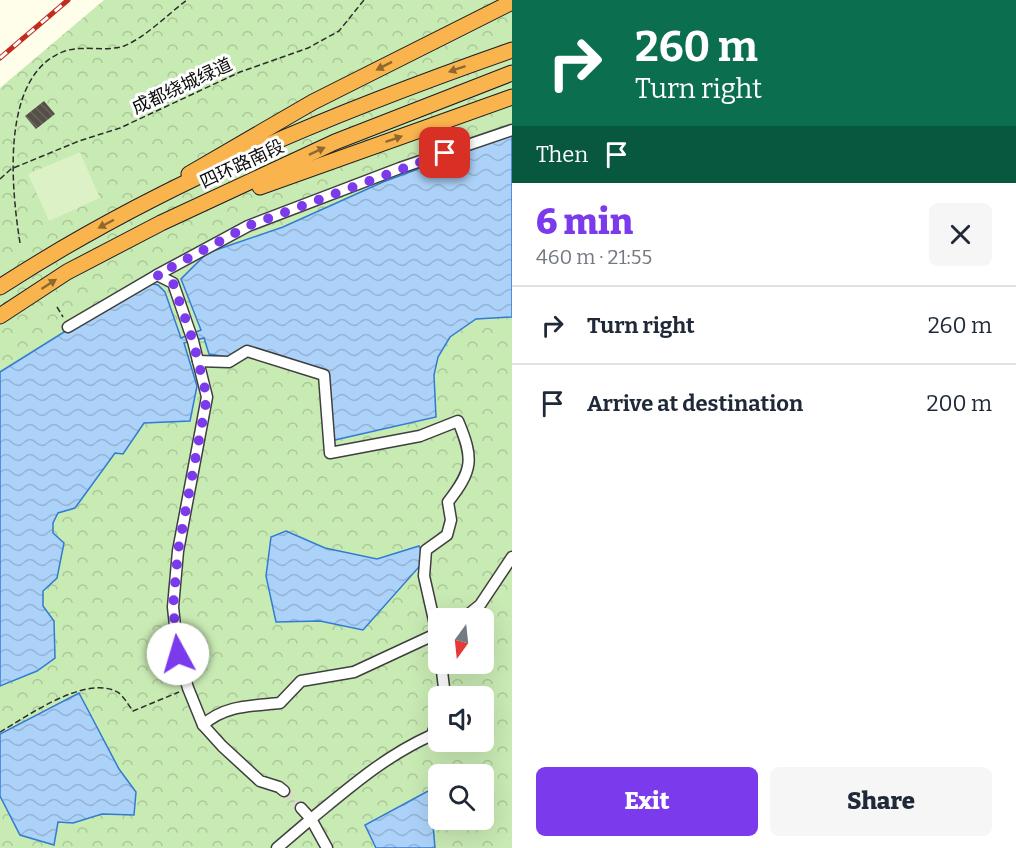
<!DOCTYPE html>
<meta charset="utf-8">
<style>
body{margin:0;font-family:Bitter,"Noto Sans SC",serif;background:#f6f6f7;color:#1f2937;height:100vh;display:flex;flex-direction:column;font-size:22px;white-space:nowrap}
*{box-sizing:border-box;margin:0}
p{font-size:20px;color:#747a83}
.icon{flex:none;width:33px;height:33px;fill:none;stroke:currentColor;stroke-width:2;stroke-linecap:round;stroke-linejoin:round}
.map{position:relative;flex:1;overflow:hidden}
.drawer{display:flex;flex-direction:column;background:#fff;width:504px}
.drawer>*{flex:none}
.hud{background:#0b6e4f;color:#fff;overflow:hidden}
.needle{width:39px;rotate:195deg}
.fabs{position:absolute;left:428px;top:608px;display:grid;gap:12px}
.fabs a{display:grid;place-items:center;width:66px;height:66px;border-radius:9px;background:#fff;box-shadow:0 6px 24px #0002;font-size:30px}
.pin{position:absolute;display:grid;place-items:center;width:51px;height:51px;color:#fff;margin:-26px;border-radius:12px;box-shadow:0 3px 9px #0006}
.me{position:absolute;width:66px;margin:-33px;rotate:354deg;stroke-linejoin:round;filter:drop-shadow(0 0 4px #0008)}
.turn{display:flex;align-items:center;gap:21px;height:126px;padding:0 24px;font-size:27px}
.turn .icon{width:78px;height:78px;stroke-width:2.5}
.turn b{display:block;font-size:42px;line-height:51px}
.then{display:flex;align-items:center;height:57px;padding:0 24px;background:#0003;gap:12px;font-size:22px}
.round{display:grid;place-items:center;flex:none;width:63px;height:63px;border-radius:9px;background:#f6f6f7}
.overview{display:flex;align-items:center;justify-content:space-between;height:102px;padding:0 24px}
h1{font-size:36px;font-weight:800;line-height:45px;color:#7c3aed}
.action{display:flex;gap:12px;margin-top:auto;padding:12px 24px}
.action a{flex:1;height:69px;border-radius:9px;background:#7c3aed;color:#fff;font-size:24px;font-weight:800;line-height:69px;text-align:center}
.action a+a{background:#f6f6f7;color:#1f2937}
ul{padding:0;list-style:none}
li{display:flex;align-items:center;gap:18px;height:78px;padding:0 24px;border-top:2px solid #e0e1e3}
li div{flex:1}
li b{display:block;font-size:22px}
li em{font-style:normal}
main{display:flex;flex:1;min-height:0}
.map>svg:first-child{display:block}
.park{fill:url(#park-crowns);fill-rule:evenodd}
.pitch{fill:#dcf1c5}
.water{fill:url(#water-waves);stroke:#317cd2;stroke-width:1.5}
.building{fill:url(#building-back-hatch)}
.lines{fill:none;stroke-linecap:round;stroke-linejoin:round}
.minor-tunnel{stroke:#dbdac9;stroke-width:10;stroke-dasharray:10 5;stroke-linecap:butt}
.minor-casing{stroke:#3f3f3f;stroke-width:13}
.highway-casing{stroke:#1d1d1d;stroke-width:17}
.path{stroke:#2e2e2e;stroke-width:1.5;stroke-dasharray:6 3;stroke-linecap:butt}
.minor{stroke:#fff;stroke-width:10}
.highway{stroke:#fab44d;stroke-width:15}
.rail-casing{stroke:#c12d1f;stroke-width:5}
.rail{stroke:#fff;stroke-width:3;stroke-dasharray:9;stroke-linecap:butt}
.oneway{fill:#8f6830}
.route{stroke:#7c3aed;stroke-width:10;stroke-dasharray:0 18}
.labels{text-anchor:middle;stroke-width:6;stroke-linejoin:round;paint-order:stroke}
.street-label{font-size:18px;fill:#0c0c0c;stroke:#fff}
</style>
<main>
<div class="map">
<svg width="512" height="848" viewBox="0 0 512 848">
<defs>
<pattern id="park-crowns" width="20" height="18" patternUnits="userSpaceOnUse" patternTransform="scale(1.5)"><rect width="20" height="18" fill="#c8eab3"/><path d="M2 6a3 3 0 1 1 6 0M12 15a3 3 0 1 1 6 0" fill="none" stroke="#abc899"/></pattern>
<pattern id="water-waves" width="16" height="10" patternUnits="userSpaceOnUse" patternTransform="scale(1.5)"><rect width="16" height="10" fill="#add2f9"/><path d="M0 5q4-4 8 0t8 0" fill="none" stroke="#94b3d4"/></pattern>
<pattern id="building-back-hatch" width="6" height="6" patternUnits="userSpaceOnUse" patternTransform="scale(1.5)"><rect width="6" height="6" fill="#554f48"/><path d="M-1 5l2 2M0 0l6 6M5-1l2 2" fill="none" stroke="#68645e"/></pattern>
</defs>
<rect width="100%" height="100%" fill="#fffeea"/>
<path class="park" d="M104 0H512V848H0V88ZM438 618H483V663H438ZM438 696H483V741H438ZM438 774H483V819H438Z"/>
<path class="pitch" d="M80 152 100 198 49 221 28 174Z"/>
<g class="water">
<path d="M512 134V317L476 319 450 337 438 357 434 375 436 417 326 442 320 371 245 346 234 358 209 354 204 338 184 343 197 386 190 421 144 423 123 454 115 453 75 508 58 513 53 523V533L64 543 57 578 43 591V606L54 621 55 658 37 671 0 686V372L144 282 158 285 165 292 181 338 201 330 181 279 207 253 283 227 383 182Z"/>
<path d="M286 531 325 548 377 559 419 546 426 559 363 630 320 621 276 622 266 576 271 537Z"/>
<path d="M79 693 119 769 136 792 134 815 102 814 73 823 58 822 54 845 20 835 0 796V734Z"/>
<path d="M430 790 435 848H376L365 825Z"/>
</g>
<path class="building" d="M44 101 55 114 36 129 25 116Z"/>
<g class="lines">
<path class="minor-tunnel" d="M284 791 301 808"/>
<g class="minor-casing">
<g id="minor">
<path d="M157 275 248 226 400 168 512 130"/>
<path d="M68 327 157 275 173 283 193 341 207 397 178 551 173 607 178 654 188 688 203 725 222 746 260 781 279 787 284 791"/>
<path d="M198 361 229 362 247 351 324 375 330 453 420 436 458 421C474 459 473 470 448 502L451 520 447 535 426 550 424 576 438 638"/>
<path d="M464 618 480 605 512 557"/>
<path d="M441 663 445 696"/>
<path d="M203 725C225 705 251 706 280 703L301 681 354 672 438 633"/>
<path d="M277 848 311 819 301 808"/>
<path d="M327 848 311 819C350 787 385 756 432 735L438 717"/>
</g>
</g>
<g class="highway-casing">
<g id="highway">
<path d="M189 174 313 102 512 2"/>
<path d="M260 187 512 97"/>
<path d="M0 287C158 184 335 112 512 50"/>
<path d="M0 316 67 272 161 223 335 142 512 73"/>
</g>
</g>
<g class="path">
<path d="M0 179 11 169 79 141 120 128 240 72 308 48 339 31 364 0"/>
<path d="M20 243C11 187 0 74 65 51 83 45 106 52 124 46 146 37 168 14 187 0"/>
<path d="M57 307 63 317"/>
<path d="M0 732C28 716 87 673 119 693 124 697 129 706 133 711L179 692"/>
</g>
<use href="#minor" class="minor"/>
<use href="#highway" class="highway"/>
<g class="rail-casing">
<path id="rail" d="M0 58 68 0"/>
</g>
<use href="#rail" class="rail"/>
</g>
<defs><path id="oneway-solid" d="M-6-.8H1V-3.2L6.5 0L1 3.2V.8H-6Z" transform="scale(1.5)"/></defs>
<g class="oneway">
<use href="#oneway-solid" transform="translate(384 66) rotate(153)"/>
<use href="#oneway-solid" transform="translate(457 69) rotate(161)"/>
<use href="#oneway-solid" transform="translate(394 139) rotate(-19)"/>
<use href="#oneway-solid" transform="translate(317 151) rotate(-25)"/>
<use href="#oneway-solid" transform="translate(106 224) rotate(152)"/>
<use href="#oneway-solid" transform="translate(49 284) rotate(-33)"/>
</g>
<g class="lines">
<path class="route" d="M178 654 173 607 178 551 207 397 193 341 173 283 157 275 248 226 445 153"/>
</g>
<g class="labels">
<g class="street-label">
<text transform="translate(182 86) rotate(-25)" y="6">成都绕城绿道</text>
<text transform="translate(242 164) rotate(-25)" y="6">四环路南段</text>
</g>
</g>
</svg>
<div class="fabs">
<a><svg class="needle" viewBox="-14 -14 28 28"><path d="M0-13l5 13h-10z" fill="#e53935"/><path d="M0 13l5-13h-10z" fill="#747a83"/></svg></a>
<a><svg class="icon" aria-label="sound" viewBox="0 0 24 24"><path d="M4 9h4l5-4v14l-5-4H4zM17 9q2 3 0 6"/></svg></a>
<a><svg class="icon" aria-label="search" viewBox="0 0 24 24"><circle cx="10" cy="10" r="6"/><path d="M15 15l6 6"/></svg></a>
</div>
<div class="pin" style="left:445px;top:153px;background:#d93025"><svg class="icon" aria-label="arrive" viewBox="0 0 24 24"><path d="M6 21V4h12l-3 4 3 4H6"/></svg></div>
<svg class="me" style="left:178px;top:654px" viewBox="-20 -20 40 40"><circle r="19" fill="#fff"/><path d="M0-13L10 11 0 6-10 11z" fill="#7c3aed"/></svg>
</div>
<section class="drawer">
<div class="hud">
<div class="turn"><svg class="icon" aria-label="right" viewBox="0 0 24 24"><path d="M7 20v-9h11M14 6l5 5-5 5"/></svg><div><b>260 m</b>Turn right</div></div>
<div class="then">Then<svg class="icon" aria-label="arrive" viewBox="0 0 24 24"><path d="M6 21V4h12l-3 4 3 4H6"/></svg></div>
</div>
<div class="overview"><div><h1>6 min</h1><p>460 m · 21:55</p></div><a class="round"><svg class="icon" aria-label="close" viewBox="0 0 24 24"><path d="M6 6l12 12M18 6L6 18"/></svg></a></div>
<ul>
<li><svg class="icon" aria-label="right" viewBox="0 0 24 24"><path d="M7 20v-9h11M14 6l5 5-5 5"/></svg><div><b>Turn right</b></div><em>260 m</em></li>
<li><svg class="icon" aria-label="arrive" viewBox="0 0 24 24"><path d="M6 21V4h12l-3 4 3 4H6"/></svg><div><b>Arrive at destination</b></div><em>200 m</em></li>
</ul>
<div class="action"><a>Exit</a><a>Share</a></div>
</section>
</main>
